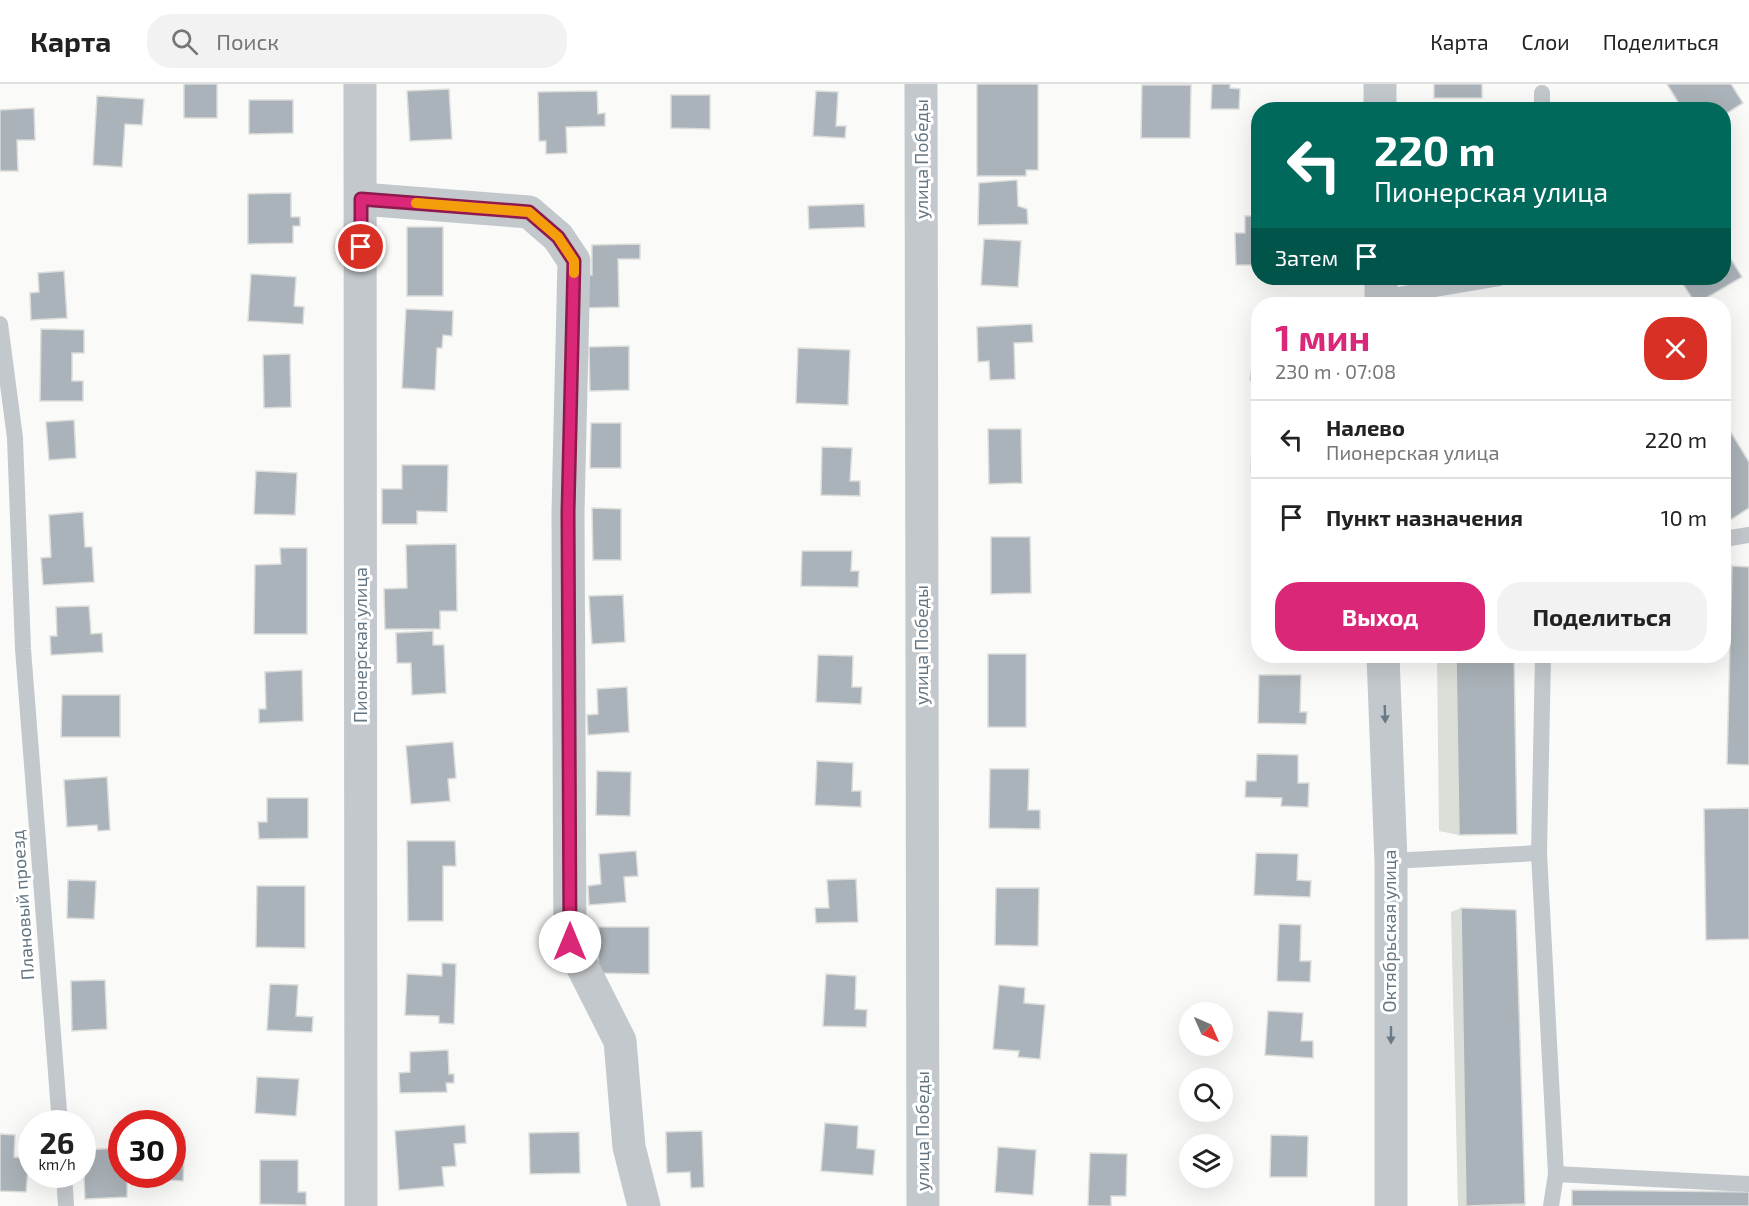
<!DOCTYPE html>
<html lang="ru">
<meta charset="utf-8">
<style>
body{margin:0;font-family:"Exo 2",sans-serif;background:#f2f2f2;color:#222;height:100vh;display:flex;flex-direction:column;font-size:22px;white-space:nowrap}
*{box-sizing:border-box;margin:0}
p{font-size:20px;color:#767676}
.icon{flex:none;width:33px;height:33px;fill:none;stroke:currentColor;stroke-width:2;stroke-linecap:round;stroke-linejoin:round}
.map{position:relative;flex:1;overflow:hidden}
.side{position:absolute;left:1251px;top:213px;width:480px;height:366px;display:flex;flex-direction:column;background:#fff;border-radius:24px;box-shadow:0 6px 24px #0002}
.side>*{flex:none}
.hud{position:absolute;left:1251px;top:18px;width:480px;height:183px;border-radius:24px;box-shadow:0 6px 24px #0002;background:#00695c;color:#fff;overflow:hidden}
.needle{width:39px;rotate:135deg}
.tools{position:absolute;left:1179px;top:918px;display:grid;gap:12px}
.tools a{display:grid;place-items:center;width:54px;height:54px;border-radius:50%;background:#fff;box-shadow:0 6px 24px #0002;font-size:30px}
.speed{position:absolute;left:18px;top:1026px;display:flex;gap:12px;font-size:30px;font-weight:700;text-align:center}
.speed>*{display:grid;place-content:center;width:78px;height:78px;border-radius:50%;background:#fff;box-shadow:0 6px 24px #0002;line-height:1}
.speed small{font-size:15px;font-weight:400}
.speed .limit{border:9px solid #d22;background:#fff;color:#111}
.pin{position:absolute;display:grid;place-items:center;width:51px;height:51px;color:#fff;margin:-26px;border:3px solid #fff;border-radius:50%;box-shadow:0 2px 6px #0007}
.me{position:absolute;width:66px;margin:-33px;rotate:0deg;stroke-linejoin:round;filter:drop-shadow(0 0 4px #0008)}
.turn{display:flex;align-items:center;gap:21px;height:126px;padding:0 24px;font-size:27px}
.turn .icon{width:78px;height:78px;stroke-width:2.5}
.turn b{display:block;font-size:42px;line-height:51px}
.then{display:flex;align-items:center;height:57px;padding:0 24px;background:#0003;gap:12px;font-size:22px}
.round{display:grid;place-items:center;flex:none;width:63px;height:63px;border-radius:24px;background:#f2f2f2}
.overview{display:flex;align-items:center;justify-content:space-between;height:102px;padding:0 24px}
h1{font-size:36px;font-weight:700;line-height:45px;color:#db2777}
.action{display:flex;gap:12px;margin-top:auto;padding:12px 24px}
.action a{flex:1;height:69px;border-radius:24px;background:#db2777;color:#fff;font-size:24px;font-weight:700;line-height:69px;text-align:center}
.action a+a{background:#f2f2f2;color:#222}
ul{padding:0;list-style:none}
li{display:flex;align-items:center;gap:18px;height:78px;padding:0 24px;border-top:2px solid #e0e0e0}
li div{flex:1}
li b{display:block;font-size:22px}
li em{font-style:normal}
header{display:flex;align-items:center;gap:36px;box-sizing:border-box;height:84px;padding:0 30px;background:#fff;border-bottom:2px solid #e0e0e0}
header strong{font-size:28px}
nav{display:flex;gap:33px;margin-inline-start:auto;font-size:21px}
.search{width:420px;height:54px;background:#f2f2f2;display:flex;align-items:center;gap:15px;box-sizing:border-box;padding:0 21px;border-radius:24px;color:#767676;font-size:22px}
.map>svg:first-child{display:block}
.green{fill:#dadfd7}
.building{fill:#aab3b9;stroke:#dcdcda;stroke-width:1.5}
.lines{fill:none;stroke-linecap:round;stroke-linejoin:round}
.lane{stroke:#c3c8cc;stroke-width:16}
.street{stroke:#c3c8cc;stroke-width:33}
.oneway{fill:#6a7a87}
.route-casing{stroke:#8e194d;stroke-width:15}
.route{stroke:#db2777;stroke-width:10}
.slow{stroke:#f59e0b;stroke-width:10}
.labels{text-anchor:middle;stroke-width:6;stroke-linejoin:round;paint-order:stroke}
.street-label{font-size:18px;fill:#657683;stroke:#fff}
</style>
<header>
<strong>Карта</strong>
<div class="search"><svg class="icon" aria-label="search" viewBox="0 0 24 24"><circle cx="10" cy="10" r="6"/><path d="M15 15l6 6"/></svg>Поиск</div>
<nav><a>Карта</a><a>Слои</a><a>Поделиться</a></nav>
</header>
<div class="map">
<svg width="1749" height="1122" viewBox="0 0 1749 1122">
<rect width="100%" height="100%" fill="#fafaf8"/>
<g class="green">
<path d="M1437 572H1456L1459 751 1439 747Z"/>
<path d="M1461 824 1467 1122 1525 1120V1122H1458L1451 828Z"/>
</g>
<g class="building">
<rect x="184" y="0" width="33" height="34"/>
<path d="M977 0H1038V86H1026V92H977Z"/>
<path d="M1212 0H1230V4L1240 5 1239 25H1211Z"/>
<rect x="1434" y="0" width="48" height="14"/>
<path d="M1667 0H1731L1743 19 1724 31V26H1683Z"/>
<path d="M1142 1H1191L1190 54H1141Z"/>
<path d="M449 5 452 55 410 57 407 7Z"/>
<path d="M597 7 598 30 605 29V42L566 43 567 69 546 70V57H539L538 8Z"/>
<path d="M816 7 838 8 836 42H846L845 54 813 52Z"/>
<path d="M671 11H710V45L671 44Z"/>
<path d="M97 12 144 15 142 41 125 40 122 83 93 81Z"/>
<path d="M249 16H293V49L249 50Z"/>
<path d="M34 24 35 56H17L18 87H0V26Z"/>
<path d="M1017 96 1018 122 1027 125 1028 140 978 141 979 99Z"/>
<path d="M291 109V133H300V142H293V159L248 160V110Z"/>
<path d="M864 120 865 143 809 145 808 122Z"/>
<path d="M1245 132H1258V181H1236L1235 149H1245Z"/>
<rect x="407" y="143" width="36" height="69"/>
<path d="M984 155 1021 157 1018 203 981 201Z"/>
<path d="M640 160V175H618L619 223 581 224V191H592V161Z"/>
<path d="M1724 164 1742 193 1696 220 1679 194H1724Z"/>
<path d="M64 187 67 234 31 236 30 209 39 208 38 189Z"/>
<path d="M251 190 296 193 294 222 304 223 303 240 248 237Z"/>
<path d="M406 225 453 227 452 252 443 251 442 264H437L435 306 402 304Z"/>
<path d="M1032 240 1033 258 1014 259 1015 295 990 296 989 277 978 278 977 243Z"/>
<path d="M41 245 84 246V269H72V297H83V317H40Z"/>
<path d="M1258 245V298L1250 296Z"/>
<path d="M629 262V306L590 307 589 263Z"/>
<path d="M798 264 850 266 848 321 796 319Z"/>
<path d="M290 270 291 323 264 324 263 271Z"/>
<path d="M74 336 76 374 49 376 46 338Z"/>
<path d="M1724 337 1749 378V424L1724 440Z"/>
<path d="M591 339H621V384H590Z"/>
<path d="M1253 343H1258V389L1251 388Z"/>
<path d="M988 345H1021L1022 399 989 400Z"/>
<path d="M822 363 852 364 850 397H860V412L821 411Z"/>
<path d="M402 381H448L447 428 417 427V440H382V405H402Z"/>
<path d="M256 387 297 389 295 431 254 430Z"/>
<path d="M592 424 621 425V476H593Z"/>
<path d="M83 428 85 463H92L94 498 43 501 41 474 51 473 49 431Z"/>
<path d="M991 453H1030L1031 509 991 510Z"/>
<path d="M456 460 457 527H440V545H385L384 505 407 504 406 461Z"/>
<path d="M280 464H307V550H254L255 481 281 480Z"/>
<path d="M802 467H852L851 487H859L858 503 801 502Z"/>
<path d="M1732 482 1749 483V681L1727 680Z"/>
<path d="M623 511 625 558 592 560 589 512Z"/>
<path d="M1255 512H1258V558H1256Z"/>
<path d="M89 522 91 550 102 549 103 568 51 571 50 552H57L56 523Z"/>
<path d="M433 547V561H444L446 609 412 611 411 579H397L396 549Z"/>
<rect x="988" y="570" width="38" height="73"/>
<path d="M818 571 853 572 852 603H862L861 620 816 618Z"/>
<path d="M1456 572H1514L1517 750 1459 751Z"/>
<path d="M302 586 303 637 259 639V625H266L265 588Z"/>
<path d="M1259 591H1301L1300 628H1307L1306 640 1258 639Z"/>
<path d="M627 603 629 648 588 651 587 631 598 630 597 605Z"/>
<path d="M62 611H120V653H61Z"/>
<path d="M453 658 456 694 448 695 450 717 411 720 406 662Z"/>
<path d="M1257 670 1298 671V699H1309L1308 723 1281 722 1282 714 1245 713 1246 697H1256Z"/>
<path d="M817 677 853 679 852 707H861V723L815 721Z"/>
<path d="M990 685H1029L1028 726H1040V745L989 744Z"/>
<path d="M597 687 631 688 630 732 596 731Z"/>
<path d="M107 693 110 746 98 747 97 741 67 743 64 696Z"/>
<path d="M267 714H308V754L259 755 258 738H267Z"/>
<path d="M1749 724V855L1706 856 1704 725Z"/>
<path d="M407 757H455L456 782H443V837H408Z"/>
<path d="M636 767 638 792 624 793 626 818 589 821 588 802 601 800 599 770Z"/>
<path d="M1256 769 1298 770 1297 796 1311 797 1310 813 1254 811Z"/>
<path d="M856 795 858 838 816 839 815 824H829L827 796Z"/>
<path d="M68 796 96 797 94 835 67 834Z"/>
<path d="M257 802H305V864L256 863Z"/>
<path d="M996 804H1039L1038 862 995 861Z"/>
<path d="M1461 824 1516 826 1525 1120 1466 1122Z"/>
<path d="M1279 840 1301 841 1300 877H1311L1310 898 1277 897Z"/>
<path d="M599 843H649V890L598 889Z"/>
<path d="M442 879 456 880 454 940 439 939V932L405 931 407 890 442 892Z"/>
<path d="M826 890 856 892 855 925 867 926 866 943 823 942Z"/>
<path d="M105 896 107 945 72 947 71 897Z"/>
<path d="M270 900 298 901 296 932 313 933 312 948 267 946Z"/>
<path d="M999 901 1025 904 1024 919 1045 921 1040 975 1018 973 1019 967 993 965Z"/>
<path d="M1268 927 1303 929 1301 957H1313V974L1265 971Z"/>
<path d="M448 966 449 990H454V999H446L447 1008 400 1009 399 989 410 988V968Z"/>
<path d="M257 993 299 995 296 1032 255 1029Z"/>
<path d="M825 1039 858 1042 857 1064 875 1066 873 1091 821 1087Z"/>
<path d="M465 1041 466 1059 454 1060 456 1082 442 1083 444 1102 399 1106 395 1047Z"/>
<path d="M702 1047 704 1103 691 1104 690 1088 667 1089 666 1048Z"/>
<path d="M579 1048 580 1089 530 1090 529 1049Z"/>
<path d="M0 1050 15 1051 14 1073 29 1074 26 1108 0 1107Z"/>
<path d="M1271 1051 1308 1052 1307 1093H1270Z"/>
<path d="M172 1053H185L183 1097 156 1095 157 1090H172Z"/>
<path d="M998 1063 1036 1066 1033 1111 995 1108Z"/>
<path d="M122 1064V1090H127V1113L85 1115 83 1066Z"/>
<path d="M1090 1069 1127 1070 1126 1112H1111V1122H1088Z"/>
<path d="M260 1076H298V1108H306V1121L260 1120Z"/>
<path d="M1572 1106 1749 1108V1122H1572Z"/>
</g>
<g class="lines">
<g class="lane">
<path d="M1542 26V9"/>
<path d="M1381 214 1499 194"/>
<path d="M0 240 15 354 23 565 60 1040"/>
<path d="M1724 455 1749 451"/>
<path d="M1543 572 1539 769 1556 1090 1749 1100"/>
<path d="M1391 777 1539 769"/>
<path d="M64 1090 66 1122"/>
<path d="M1551 1122 1556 1090"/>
</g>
<g class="street">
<path d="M360 0 361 1122"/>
<path d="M921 0 923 1122"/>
<path d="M1380 0V26"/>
<path d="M361 115 529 128 558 153 574 177 568 428 570 858 620 957 629 1063 644 1122"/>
<path d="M1381 194V220"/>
<path d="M1383 572 1391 777V1122"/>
</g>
</g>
<defs><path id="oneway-solid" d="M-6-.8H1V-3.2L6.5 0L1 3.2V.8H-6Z" transform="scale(1.5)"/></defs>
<g class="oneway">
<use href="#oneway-solid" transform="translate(1385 630) rotate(88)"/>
<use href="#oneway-solid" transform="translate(1391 951) rotate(90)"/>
</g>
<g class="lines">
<g class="route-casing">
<path id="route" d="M361 163V115L529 128 558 153 574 177 568 428 570 858"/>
</g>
<use href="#route" class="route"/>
<path class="slow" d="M416 119 529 128 558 153 574 177V189"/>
</g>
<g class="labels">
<g class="street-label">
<text transform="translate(922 75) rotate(-90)" y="6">улица Победы</text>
<text transform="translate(361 561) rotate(-90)" y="6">Пионерская улица</text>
<text transform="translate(922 561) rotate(-90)" y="6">улица Победы</text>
<text transform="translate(23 821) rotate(-94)" y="6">Плановый проезд</text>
<text transform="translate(1390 847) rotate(-90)" y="6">Октябрьская улица</text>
<text transform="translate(923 1047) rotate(-90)" y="6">улица Победы</text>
</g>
</g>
</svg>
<div class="tools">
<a><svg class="needle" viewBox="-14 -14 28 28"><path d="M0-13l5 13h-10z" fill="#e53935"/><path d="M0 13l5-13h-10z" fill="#767676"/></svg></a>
<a><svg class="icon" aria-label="search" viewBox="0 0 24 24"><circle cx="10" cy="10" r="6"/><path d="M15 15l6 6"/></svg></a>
<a><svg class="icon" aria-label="layers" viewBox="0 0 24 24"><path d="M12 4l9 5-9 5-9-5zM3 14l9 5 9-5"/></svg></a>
</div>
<div class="speed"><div>26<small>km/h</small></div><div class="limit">30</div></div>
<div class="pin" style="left:361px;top:163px;background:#d93025"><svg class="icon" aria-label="arrive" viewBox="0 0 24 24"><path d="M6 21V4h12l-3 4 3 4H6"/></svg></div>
<svg class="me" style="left:570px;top:858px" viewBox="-20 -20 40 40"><circle r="19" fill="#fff"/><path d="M0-13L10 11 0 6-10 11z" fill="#db2777"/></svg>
<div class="hud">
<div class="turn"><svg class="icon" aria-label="left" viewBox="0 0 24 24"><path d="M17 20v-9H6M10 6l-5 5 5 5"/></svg><div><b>220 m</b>Пионерская улица</div></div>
<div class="then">Затем<svg class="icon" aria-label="arrive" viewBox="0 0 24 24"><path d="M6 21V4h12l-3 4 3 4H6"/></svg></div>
</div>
<section class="side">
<div class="overview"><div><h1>1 мин</h1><p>230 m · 07:08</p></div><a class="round" style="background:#d93025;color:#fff"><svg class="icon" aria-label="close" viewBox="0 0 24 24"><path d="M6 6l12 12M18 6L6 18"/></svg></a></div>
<ul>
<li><svg class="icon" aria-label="left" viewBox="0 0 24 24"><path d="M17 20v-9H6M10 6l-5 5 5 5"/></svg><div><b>Налево</b><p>Пионерская улица</p></div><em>220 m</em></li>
<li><svg class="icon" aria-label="arrive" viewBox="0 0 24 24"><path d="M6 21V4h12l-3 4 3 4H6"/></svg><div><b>Пункт назначения</b></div><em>10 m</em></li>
</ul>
<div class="action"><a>Выход</a><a>Поделиться</a></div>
</section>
</div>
